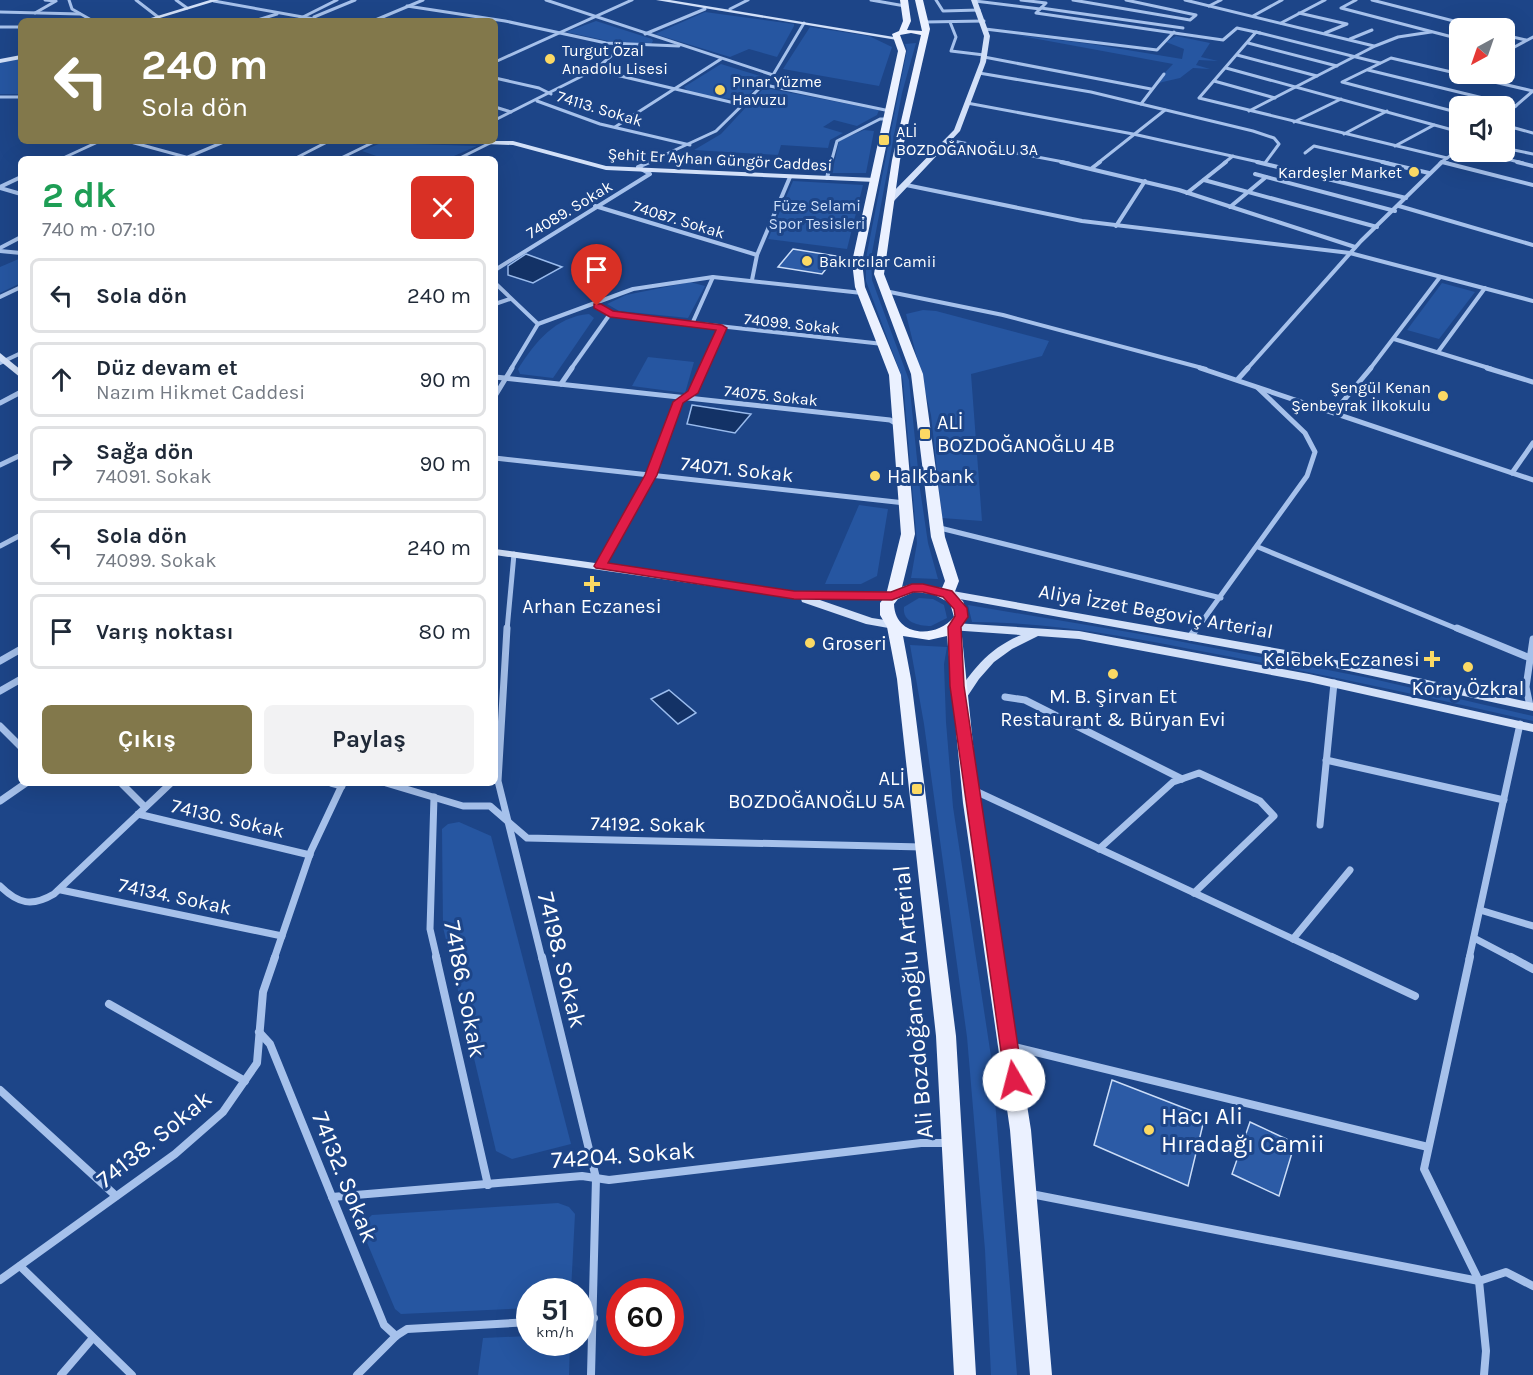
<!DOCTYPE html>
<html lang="tr">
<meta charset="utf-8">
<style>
body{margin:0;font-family:Karla,sans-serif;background:#f2f2f3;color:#1f2937;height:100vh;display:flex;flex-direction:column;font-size:22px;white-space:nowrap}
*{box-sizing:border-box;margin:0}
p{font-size:20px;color:#747a83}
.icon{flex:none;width:33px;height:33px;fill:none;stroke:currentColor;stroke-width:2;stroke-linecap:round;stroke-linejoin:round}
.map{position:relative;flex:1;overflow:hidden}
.drawer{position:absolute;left:18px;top:156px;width:480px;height:630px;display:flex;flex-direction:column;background:#fff;border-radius:9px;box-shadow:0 6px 24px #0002}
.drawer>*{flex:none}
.guide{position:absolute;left:18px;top:18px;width:480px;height:126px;border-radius:9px;box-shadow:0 6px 24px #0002;background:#82784b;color:#fff;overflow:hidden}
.needle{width:39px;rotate:220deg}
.controls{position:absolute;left:1449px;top:18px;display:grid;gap:12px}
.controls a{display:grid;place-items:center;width:66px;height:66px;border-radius:9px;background:#fff;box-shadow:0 6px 24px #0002;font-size:30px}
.speed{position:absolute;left:516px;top:1278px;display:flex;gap:12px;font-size:30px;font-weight:700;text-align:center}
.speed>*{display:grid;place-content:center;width:78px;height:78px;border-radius:50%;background:#fff;box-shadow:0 6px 24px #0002;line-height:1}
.speed small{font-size:15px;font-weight:400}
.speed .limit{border:9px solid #d22;background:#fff;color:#111}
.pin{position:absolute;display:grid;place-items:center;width:51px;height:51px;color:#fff;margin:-62px -26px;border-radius:50% 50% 50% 0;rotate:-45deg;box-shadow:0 0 6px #0007}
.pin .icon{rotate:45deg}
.me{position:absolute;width:66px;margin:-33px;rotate:352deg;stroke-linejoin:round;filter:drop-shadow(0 0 4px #0008)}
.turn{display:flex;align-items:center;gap:21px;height:126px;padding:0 24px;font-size:27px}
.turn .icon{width:78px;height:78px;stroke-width:2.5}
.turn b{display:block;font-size:42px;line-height:51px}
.round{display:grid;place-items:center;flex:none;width:63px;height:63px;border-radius:9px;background:#f2f2f3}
.overview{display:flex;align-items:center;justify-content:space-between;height:102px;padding:0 24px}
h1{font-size:36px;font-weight:700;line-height:45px;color:#1e9e55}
.action{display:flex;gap:12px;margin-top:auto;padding:12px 24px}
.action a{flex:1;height:69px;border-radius:9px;background:#82784b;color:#fff;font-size:24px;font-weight:700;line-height:69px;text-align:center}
.action a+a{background:#f2f2f3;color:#1f2937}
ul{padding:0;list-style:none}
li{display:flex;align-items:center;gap:18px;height:75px;margin:0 12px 9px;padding:0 12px;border:3px solid #e0e1e3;border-radius:9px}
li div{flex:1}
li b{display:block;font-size:22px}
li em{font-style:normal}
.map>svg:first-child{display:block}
.green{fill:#2656a1}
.water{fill:#133266;stroke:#99bbed;stroke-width:1.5}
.building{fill:#2c5ba6;stroke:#cbddf8;stroke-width:1.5}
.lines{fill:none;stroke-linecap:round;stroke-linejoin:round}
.street-far4{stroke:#a6c1eb;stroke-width:3}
.street-far3{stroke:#a6c1eb;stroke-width:4}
.street-far2{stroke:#a6c1eb;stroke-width:5}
.street-far1{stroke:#a6c1eb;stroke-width:7}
.street{stroke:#a6c1eb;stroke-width:8}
.secondary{fill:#d2e0f8;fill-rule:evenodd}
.primary{fill:#ebf1ff;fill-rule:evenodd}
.route{fill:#e11d48;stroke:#92132f;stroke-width:1.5}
.poi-dot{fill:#fbd964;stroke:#1d4588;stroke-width:2}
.labels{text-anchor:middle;stroke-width:6;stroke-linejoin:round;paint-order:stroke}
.far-poi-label{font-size:16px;fill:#fff;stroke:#1d4588;text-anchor:start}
.far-street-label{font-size:16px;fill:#fff;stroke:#1d4588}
.far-park-label{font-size:16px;fill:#cbddf8;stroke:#1d4588}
.poi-label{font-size:20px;fill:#fff;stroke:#1d4588;text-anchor:start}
.street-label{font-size:20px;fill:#fff;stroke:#1d4588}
.near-street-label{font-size:24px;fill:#fff;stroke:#1d4588}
.near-poi-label{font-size:24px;fill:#fff;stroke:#1d4588;text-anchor:start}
</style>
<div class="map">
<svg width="1533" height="1375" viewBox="0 0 1533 1375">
<rect width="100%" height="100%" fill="#1d4588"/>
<g class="green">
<path d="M705 12 794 24V26L777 57 749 49 730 57 655 34Z"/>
<path d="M596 21 652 39 653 41 651 44 608 41 566 32Z"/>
<path d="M810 27 869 36 892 47 879 86 783 69Z"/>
<path d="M1016 35 1091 44 1182 59 1184 49 1166 42 1176 36 1210 43 1201 57 1218 61 1199 60 1196 65 1210 69 1193 68 1180 78 1154 84 1173 64Z"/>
<path d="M916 43 902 93 871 258 872 280 909 380 920 489 928 543 938 579 911 578 917 543 903 380 866 281V258L907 50 905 44Z"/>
<path d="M21 59V94H0V63Z"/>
<path d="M721 64 760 76C754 111 712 96 689 92L684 87Z"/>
<path d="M771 89 879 110 877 115 857 126 834 120 823 127 843 133 830 140 828 148 781 145 778 155 694 150 721 134 762 90Z"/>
<path d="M864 130 874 131 866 173H832L839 141Z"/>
<path d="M381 143 477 146 447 159H385L362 151Z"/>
<path d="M793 181 863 185 847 249 768 239Z"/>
<path d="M21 258V283L0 293V267Z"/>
<path d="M690 282 705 286 688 318 619 311 607 304 626 295Z"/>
<path d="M1442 283 1475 292 1439 339 1407 330Z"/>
<path d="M923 310 936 311 1049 341 1042 356 971 374 982 521 942 518 931 415 906 314Z"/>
<path d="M589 314 594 318 553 378 520 374 518 369C535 342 555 317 589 314Z"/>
<path d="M648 357 694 362 685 393 632 386Z"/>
<path d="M859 505 888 509 877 576 861 584H825Z"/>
<path d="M919 598 933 599 944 605 947 618 931 626C918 626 902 622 904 607Z"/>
<path d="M968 605 1152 636 1369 678 1533 716V721C1428 697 1322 674 1216 654 1135 638 1054 622 972 622Z"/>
<path d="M910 645 947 647 944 664 946 722 953 807 992 1063 1017 1375H991L985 1250 967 1037 924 724Z"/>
<path d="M459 822 491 836 571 1144 512 1159 496 1151 443 927 442 829 448 824Z"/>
<path d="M558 1203 569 1207 575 1214 571 1291 530 1292 529 1308 401 1314 395 1309 360 1226 372 1215Z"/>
<path d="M529 1336 530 1342 570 1343 569 1375H478L483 1338Z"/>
</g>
<g class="water">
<path d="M526 254 562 267 533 283 508 275V266Z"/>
<path d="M692 405 751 414 735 433 687 424Z"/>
<path d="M669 690 696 713 678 724 651 699Z"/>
</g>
<g class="building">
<path d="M793 249 836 256 822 274 778 267Z"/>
<path d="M1112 1080 1205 1116 1188 1186 1094 1145Z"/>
<path d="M1250 1122 1295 1143 1279 1196 1232 1174Z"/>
</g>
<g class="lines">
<g class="street-far4">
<path d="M69 0 72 9 93 21"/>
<path d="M136 0 158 17"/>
<path d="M176 0 187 8"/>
<path d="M546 0 773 75"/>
<path d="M871 0 905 6"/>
<path d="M936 0 943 11 979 10"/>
<path d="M1021 0 1046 3 1036 13 1223 40 1237 28 1260 33"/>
<path d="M1073 0 1190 20 1196 15 1126 0"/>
<path d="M1185 0 1374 46"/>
<path d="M1356 0 1341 8 1460 39"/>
<path d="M1372 0 1481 28"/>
<path d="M214 1 325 21"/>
<path d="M975 1 1040 9"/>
<path d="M407 6 505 21 606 43 679 46"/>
<path d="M1209 6 1221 0"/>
<path d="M1041 8 1183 28"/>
<path d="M730 9 748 0"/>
<path d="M0 12 80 14"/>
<path d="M35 13 56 1 45 0"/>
<path d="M1299 13 1347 24 1325 33"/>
<path d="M1253 16 1282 0"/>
<path d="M314 17 355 0"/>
<path d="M254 21 277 14"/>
<path d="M295 21 337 0"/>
<path d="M373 21 423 0"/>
<path d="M925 22 984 21"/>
<path d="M950 22 956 37 951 51 984 55"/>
<path d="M1281 23 1325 0"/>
<path d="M0 27H21"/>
<path d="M985 29 1157 50 1174 32"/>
<path d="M645 34 705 9"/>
<path d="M1504 35 1526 40"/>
<path d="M1350 39 1372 30"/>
<path d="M1248 43 1337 66"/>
<path d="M1509 50 1533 37"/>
<path d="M1237 55 1317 76"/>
<path d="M984 57 1151 89"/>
<path d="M495 62 632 0"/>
<path d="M1380 63 1256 32 1199 98 1447 158"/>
<path d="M1226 68 1460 132"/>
<path d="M595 70 743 105"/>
<path d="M1368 70 1516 106"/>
<path d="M979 73 1091 92 1253 131 1274 138 1279 144 1265 163"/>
<path d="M495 78 539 88 551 94"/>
<path d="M1214 81 1275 98"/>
<path d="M765 85 890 111"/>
<path d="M0 97H21"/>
<path d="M537 101 600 124 690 145"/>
<path d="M967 103 1133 134 1263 163"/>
<path d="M1141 104 1164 74"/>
<path d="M495 107 511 112"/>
<path d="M1249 111 1375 46 1398 37 1431 32"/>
<path d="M1460 113 1342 82 1391 58 1533 91"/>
<path d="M1504 116 1533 91"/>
<path d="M495 120 596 69 625 44"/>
<path d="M1294 122 1341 99"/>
<path d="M1504 125 1533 133"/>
<path d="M615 127 721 59"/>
<path d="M1344 134 1387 111"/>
<path d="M948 140 1069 163"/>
<path d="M127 141 193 159"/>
<path d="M1395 146 1434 125"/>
<path d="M1504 148 1533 154"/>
<path d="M1478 152 1523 163"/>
<path d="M1305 153 1314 146 1388 163"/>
<path d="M188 157 226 141"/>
<path d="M61 159 100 141"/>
<path d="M294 159 329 141"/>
<path d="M339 159 376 141"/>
<path d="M458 159 492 142"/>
<path d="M1442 162 1448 163"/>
<path d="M647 163 716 131 773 75 804 23"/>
<path d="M831 163 837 141 880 119H888"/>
<path d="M1098 163 1165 110"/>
<path d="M1224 163 1233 156"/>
<path d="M1440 163 1460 149"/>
</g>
<g class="street-far3">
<path d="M1061 162 1179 190 1355 247"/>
<path d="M1257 162 1406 198"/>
<path d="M1382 162 1429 173"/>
<path d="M1442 162 1533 185"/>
<path d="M1517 162 1533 166"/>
<path d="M1092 168 1100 162"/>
<path d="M1255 174 1395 211"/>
<path d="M827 178 831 162"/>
<path d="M1204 180 1377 227"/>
<path d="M906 185 1082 221 1350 253 1533 301"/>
<path d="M0 187 21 177"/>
<path d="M0 188 21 194"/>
<path d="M1187 193 1226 162"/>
<path d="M595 206 757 255"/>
<path d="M1399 206 1533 245"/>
<path d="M1230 207 1266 177"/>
<path d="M1116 226 1145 181"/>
<path d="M0 248 21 237"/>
<path d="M0 251 21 253"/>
<path d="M495 270 650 174 638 167 650 162"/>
<path d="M752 280 757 255 790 177"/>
<path d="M495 283 538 324"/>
<path d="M885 291 1003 315 1206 369"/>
<path d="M0 297 21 287"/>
<path d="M495 304 510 299"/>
<path d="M594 304 610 314 883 344"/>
<path d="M692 324 713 277"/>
<path d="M1394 339 1492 369"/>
<path d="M1438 352 1485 288"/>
<path d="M0 363 21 353"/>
<path d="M511 369 538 324 633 289 713 277 862 293"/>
<path d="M571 369 610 314"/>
<path d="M704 369 722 328"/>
<path d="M1247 369 1361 241 1442 162"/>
<path d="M1370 369 1440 277"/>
</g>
<g class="street-far2">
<path d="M1200 368 1533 480"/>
<path d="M1487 368 1533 382"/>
<path d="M495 377 890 420 899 425"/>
<path d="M1238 379 1248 368"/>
<path d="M561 384 572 368"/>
<path d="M495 396 512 368"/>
<path d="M0 403 21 392"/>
<path d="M1334 412 1371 368"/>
<path d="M495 458 905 503"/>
<path d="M0 465 21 455"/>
<path d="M1512 473 1533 443"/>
<path d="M936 527 1221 598"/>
<path d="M0 546 21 535"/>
<path d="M1258 547 1460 630"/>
<path d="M600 565 651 475 678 402 693 393 704 368"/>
<path d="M507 630 514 554"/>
<path d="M1196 630 1307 476 1315 452 1305 433 1258 388"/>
</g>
<g class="street-far1">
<path d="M507 628 498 781 542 959"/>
<path d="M1457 628 1530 658"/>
<path d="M1190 637 1197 628"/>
<path d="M0 661 21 649"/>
<path d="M0 691 21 679"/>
<path d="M1005 697 1025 700 1182 779"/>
<path d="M1530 706 1526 687 1533 639"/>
<path d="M0 726 21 747"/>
<path d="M1326 760 1504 800"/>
<path d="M121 783 145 807"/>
<path d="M331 783 342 786"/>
<path d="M386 783 463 806H490L527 838 922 847"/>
<path d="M971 789 1336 959"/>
<path d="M434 797 430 929 437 959"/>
<path d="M0 801 26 783"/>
<path d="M138 814 310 855"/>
<path d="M1320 825 1334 683"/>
<path d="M1099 849 1173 782 1199 773 1260 801 1274 816 1194 893"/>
<path d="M0 886C18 904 32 907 54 894L171 783"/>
<path d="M61 890 282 936"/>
<path d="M1480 910 1533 926"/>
<path d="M1474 938 1514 959"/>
<path d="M1293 939 1350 870"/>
<path d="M274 959 311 851 343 783"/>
<path d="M1469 959 1520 724"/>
</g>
<g class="street">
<path d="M436 957 488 1185"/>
<path d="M542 957 596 1178 591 1375"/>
<path d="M1332 957 1415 996"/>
<path d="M1470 957 1424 1169 1479 1281 1486 1351 1484 1375"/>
<path d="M1511 957 1533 969"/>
<path d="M109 1004 245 1081"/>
<path d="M259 1032 270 1044 384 1325 396 1336"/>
<path d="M1010 1046 1428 1147"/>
<path d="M0 1090 116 1196"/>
<path d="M1031 1194 1479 1281 1506 1272 1533 1286"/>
<path d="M332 1197 582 1176 609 1180 921 1143H949"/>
<path d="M20 1266 132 1375"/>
<path d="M0 1280 175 1154 223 1112 257 1063 263 992 275 957"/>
<path d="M580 1319 594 1318"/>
<path d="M61 1375 92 1339"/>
<path d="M357 1375 396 1336 407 1329 530 1322"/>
</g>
<g class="secondary">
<path d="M210 0H219L150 21H141Z"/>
<path d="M656 0H670L900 38 897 40Z"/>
<path d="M971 0H977L990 36 986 62 960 131 893 202H887V198L954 130 980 62 984 36Z"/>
<path d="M21 55V59L0 63V59Z"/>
<path d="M455 141H513L606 166 875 178 879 180 875 182 606 170 513 145 458 143Z"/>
<path d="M0 353 21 370V378L0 361Z"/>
<path d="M495 549 794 591 893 592 899 596 897 599H817L872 618 898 622 900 625 894 629 866 624 802 602 801 599 495 555Z"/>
<path d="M947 590 1308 654 1533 703V711L1308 662 943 596 941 594Z"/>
<path d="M954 623 1079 631 1309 674 1533 724V732L1309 682 1079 639 1038 636 1012 649 994 662 979 679 963 703 959 704 953 700C971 671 989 648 1021 635L950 630 948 627Z"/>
</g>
<path class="primary" d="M900 0H908L911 21 907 30 922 31 915 0H923L930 29 900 160 884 274 923 374 945 537 959 581 954 594 963 601 968 617 961 627 979 803 1031 1130 1052 1375H1030L1010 1130 963 803 947 636 929 640 903 636 911 679 956 1036 976 1375H954L936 1036 897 679 887 627 880 615V603L886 595 901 534 889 375 855 287 852 262 898 51 892 34 899 31 903 21ZM911 33 921 35 892 160 874 274 911 374 931 537 945 581 942 588 912 584 902 587 915 534 901 375 865 287 862 262 906 51 900 35ZM914 592 933 594 950 603 954 617C936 639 895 637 894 604L898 599Z"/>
</g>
<path class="route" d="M594 304H601L613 311 722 325 727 328 698 393 683 403 657 475 608 563 794 591 891 592 912 584H923L952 591 967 608 968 617 961 627 964 686 1023 1080 1021 1086 1014 1088 1008 1086 1005 1080 950 686 948 627 955 616 954 609 943 597 923 592H913L892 600 794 599 596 568 594 566 645 475 673 402 688 391 716 330 610 317 594 308Z"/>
<g class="poi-dot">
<circle cx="550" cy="59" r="6"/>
<circle cx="720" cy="90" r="6"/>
<rect x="878" y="134" width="12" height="12" rx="3"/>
<circle cx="1414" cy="172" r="6"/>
<circle cx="807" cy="261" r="6"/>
<circle cx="1443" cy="396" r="6"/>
<rect x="919" y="428" width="12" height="12" rx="3"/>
<circle cx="875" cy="476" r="6"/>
<path d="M589 575h6v6h6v6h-6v6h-6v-6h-6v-6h6z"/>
<circle cx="810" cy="643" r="6"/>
<path d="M1429 650h6v6h6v6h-6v6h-6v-6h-6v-6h6z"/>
<circle cx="1468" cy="667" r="6"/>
<circle cx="1113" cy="674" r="6"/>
<rect x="911" y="783" width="12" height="12" rx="3"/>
<circle cx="1149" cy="1130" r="6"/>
</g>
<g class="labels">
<g class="far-poi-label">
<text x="562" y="56">Turgut Özal<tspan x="562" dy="18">Anadolu Lisesi</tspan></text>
<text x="732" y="87">Pınar Yüzme<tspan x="732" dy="18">Havuzu</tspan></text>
<text x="896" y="137">ALİ<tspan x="896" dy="18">BOZDOĞANOĞLU 3A</tspan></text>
<text x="1402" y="178" text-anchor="end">Kardeşler Market</text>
<text x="819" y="267">Bakırcılar Camii</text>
<text x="1431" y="393" text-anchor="end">Şengül Kenan<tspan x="1431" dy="18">Şenbeyrak İlkokulu</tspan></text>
</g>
<g class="far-street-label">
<text transform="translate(600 108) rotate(17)" y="6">74113. Sokak</text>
<text transform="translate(720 159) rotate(3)" y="6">Şehit Er Ayhan Güngör Caddesi</text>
<text transform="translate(569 209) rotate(-31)" y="6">74089. Sokak</text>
<text transform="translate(679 219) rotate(17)" y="6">74087. Sokak</text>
<text transform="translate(792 323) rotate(6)" y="6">74099. Sokak</text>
<text transform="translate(771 395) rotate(6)" y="6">74075. Sokak</text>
</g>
<g class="far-park-label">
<text x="817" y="211">Füze Selami<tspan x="817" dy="18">Spor Tesisleri</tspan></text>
</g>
<g class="poi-label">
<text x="937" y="429">ALİ<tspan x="937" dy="23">BOZDOĞANOĞLU 4B</tspan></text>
<text x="887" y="483">Halkbank</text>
<text x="592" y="613" text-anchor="middle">Arhan Eczanesi</text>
<text x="822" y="650">Groseri</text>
<text x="1420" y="666" text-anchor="end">Kelebek Eczanesi</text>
<text x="1468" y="695" text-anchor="middle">Koray Özkral</text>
<text x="1113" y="703" text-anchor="middle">M. B. Şirvan Et<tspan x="1113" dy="23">Restaurant &amp; Büryan Evi</tspan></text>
<text x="905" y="785" text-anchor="end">ALİ<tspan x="905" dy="23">BOZDOĞANOĞLU 5A</tspan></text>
</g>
<g class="street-label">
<text transform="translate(737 469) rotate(6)" y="7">74071. Sokak</text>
<text transform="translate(1156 611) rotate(10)" y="7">Aliya İzzet Begoviç Arterial</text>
<text transform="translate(228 818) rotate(13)" y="7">74130. Sokak</text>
<text transform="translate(648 824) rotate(1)" y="7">74192. Sokak</text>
<text transform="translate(175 896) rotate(12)" y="7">74134. Sokak</text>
</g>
<g class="near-street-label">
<text transform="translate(562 960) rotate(76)" y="8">74198. Sokak</text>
<text transform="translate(465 989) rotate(79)" y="8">74186. Sokak</text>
<text transform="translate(913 1002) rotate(-95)" y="8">Ali Bozdoğanoğlu Arterial</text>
<text transform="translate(154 1139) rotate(-39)" y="8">74138. Sokak</text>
<text transform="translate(623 1155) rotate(-4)" y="8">74204. Sokak</text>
<text transform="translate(345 1177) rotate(68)" y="8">74132. Sokak</text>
</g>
<g class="near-poi-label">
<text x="1161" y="1124">Hacı Ali<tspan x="1161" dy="28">Hıradağı Camii</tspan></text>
</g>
</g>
</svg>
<div class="controls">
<a><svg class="needle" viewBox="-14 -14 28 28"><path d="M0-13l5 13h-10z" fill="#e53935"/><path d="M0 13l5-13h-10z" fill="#747a83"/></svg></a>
<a><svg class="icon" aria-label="sound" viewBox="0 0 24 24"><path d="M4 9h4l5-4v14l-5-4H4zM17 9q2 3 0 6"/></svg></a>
</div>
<div class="speed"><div>51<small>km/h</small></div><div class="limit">60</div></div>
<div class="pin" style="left:597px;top:306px;background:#d93025"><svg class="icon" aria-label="arrive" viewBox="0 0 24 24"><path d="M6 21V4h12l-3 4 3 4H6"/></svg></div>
<svg class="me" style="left:1014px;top:1080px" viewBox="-20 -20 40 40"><circle r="19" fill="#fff"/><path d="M0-13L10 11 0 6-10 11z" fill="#e11d48"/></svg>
<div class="guide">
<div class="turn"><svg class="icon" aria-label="left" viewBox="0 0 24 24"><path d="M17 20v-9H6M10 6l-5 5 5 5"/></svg><div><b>240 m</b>Sola dön</div></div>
</div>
<section class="drawer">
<div class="overview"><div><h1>2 dk</h1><p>740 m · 07:10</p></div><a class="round" style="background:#d93025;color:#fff"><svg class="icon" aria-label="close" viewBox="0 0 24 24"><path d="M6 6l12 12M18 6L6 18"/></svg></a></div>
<ul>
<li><svg class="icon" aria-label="left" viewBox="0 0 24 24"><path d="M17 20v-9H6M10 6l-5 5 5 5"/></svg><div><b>Sola dön</b></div><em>240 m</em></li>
<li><svg class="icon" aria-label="ahead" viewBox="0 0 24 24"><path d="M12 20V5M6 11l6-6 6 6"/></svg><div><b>Düz devam et</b><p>Nazım Hikmet Caddesi</p></div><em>90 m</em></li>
<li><svg class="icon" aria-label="right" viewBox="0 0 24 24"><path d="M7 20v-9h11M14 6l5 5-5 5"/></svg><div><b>Sağa dön</b><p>74091. Sokak</p></div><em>90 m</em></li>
<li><svg class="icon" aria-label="left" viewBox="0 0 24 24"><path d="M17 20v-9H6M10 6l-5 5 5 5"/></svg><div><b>Sola dön</b><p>74099. Sokak</p></div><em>240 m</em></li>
<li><svg class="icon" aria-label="arrive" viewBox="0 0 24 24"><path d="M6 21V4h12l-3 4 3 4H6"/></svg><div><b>Varış noktası</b></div><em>80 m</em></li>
</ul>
<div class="action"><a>Çıkış</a><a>Paylaş</a></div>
</section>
</div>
